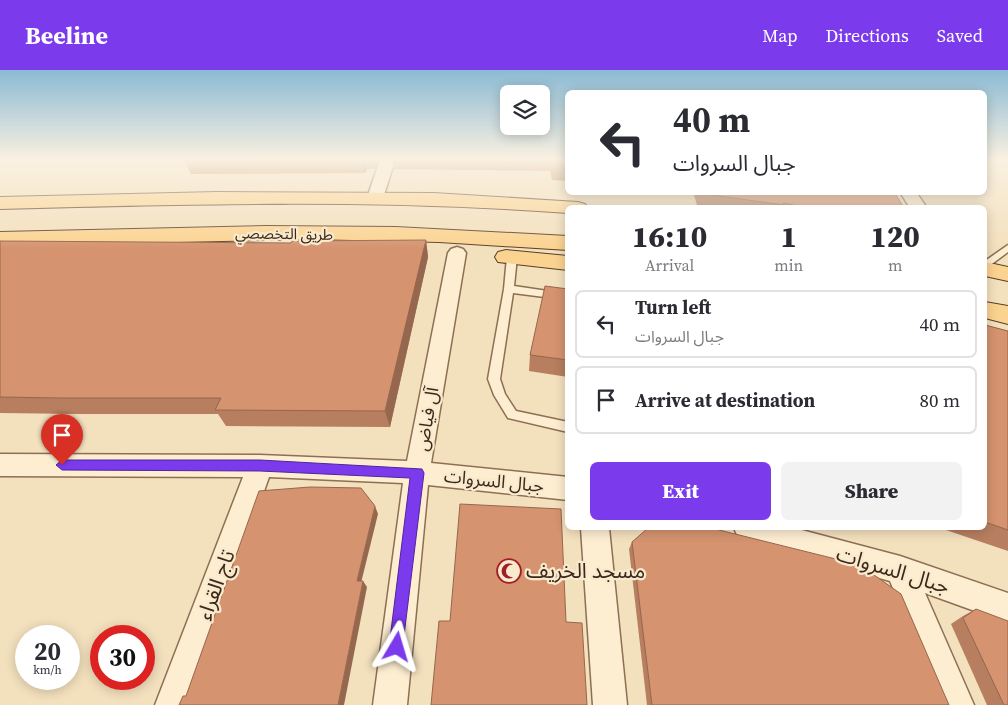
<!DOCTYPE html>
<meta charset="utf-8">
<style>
body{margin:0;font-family:"Source Serif 4","Noto Sans Arabic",serif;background:#f2f2f3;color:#2b2b33;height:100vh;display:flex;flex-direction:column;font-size:19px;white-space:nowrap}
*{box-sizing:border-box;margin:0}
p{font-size:16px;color:#7c7c81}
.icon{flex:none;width:28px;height:28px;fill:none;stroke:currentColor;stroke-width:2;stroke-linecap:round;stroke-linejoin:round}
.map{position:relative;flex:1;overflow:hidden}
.panel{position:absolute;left:565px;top:135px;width:422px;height:325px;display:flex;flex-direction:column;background:#fff;border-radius:8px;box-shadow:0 2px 12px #0003}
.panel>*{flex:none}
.guide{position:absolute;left:565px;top:20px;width:422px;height:105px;border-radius:8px;box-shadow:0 2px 12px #0003;background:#fff;color:#2b2b33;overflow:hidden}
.buttons{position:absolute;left:500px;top:15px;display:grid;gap:10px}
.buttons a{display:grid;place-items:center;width:50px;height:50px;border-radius:8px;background:#fff;box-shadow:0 2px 12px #0003;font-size:25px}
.speed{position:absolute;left:15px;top:555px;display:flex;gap:10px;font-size:25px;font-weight:700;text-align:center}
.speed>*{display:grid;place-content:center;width:65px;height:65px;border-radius:50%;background:#fff;box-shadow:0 2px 12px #0003;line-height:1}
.speed small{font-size:12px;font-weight:400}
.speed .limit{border:8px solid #d22;background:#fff;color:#111}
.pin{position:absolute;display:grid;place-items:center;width:42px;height:42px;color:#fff;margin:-51px -21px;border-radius:50% 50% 50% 0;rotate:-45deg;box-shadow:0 0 5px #0007}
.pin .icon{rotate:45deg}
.me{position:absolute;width:55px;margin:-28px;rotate:7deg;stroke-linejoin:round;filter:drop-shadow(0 0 4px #0008)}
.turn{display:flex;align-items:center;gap:18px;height:105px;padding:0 25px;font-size:22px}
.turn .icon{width:65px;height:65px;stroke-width:2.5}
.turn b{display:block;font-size:35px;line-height:42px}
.eta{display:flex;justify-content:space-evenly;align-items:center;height:85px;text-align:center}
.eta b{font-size:30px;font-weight:800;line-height:35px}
.cta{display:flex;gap:10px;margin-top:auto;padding:10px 25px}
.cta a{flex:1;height:58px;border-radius:8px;background:#7c3aed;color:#fff;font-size:20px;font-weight:800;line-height:58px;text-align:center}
.cta a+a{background:#f2f2f3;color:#2b2b33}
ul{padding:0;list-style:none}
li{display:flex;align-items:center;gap:15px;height:68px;margin:0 10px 8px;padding:0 15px;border:2px solid #e1e1e2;border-radius:8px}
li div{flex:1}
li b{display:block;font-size:19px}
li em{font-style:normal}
header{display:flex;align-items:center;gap:30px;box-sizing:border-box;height:70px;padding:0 25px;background:#7c3aed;color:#fff}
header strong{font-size:24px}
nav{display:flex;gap:28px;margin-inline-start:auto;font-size:18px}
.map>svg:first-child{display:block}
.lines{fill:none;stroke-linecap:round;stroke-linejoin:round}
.lane-casing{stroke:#8d6f54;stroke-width:3}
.street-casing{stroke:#8d6f54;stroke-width:3}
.primary-casing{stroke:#5a3d29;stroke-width:2}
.lane{fill:#fdedd1;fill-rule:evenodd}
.street{fill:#fdedd1;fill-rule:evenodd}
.primary{fill:#fbd390;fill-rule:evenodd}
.wall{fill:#b77e5f}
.shaded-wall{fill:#95674e}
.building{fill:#d5936f;stroke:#95674e}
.route{fill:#7c3aed;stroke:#51269a}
.labels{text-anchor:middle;stroke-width:4.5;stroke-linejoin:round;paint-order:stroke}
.far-street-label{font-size:15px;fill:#3a281b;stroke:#f9eace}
.street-label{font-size:18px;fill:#3a281b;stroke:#f9eace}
.near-street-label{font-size:21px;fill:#3a281b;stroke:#f9eace}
.near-poi-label{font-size:21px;fill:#3a281b;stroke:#f9eace;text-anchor:start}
</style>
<header>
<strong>Beeline</strong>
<nav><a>Map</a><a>Directions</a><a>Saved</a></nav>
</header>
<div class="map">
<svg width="1008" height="635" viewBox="0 0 1008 635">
<rect width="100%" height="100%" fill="#f3e0bd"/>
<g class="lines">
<g class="lane-casing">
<g id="lane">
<path d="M1008 175V182L985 199V191Z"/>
<path d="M512 184 517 187 514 216 568 224V230L513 223 500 309 505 324 516 341 568 352V362L508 348 494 325 488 309 504 219 507 187Z"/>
</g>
</g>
<g class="street-casing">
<g id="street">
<path d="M380 90H395L383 128 375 133 367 128Z"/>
<path d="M900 122H916L927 138H910Z"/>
<path d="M457 177 463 179 466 183 431 393 568 407V430L428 415 407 635H373L403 413 269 407 189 635H155L243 407 0 406V384L260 385 407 391 448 183 451 179Z"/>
<path d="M581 458H609L627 635H593Z"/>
<path d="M734 458H794L900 486 1008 523V553L925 523 974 635H940L890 511 748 471 738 467Z"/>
</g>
</g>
<g class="primary-casing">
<g id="primary">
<path d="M217 122 434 123 578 132 585 134 588 138H568V143C378 129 189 134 0 139V127Z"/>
<path d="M266 156 396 157 568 166V180L439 172 309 169 0 176V162Z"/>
<path d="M506 180 568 186V200L498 192 495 187 498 182Z"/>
<path d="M985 192 1008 197V211L985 206Z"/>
<path d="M985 232 1008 236V254L985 248Z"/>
</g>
</g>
<use href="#lane" class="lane"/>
<use href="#street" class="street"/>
<use href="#primary" class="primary"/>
</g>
<g class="wall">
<path d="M184 90H379L375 99H367L365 103 191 104Z"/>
<path d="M392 90H568V111L552 110 550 101 394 99Z"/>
<path d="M693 122H894L904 138H698Z"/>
<path d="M426 170 428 187 390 357 226 356 218 344H77L0 343V171L291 173Z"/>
<path d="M568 219V307L529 301 530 285Z"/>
<path d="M985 255 1008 261V481L940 458H985Z"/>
<path d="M632 472 949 635H647L629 479Z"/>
<path d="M976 539 1008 635H987L951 554 963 546Z"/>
</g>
<g class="shaded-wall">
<path d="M363 90H365L367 99 365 103Z"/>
<path d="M373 90H379L375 99Z"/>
<path d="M426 170 428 187 390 357 385 341Z"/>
<path d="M375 436 378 444 360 517 357 511Z"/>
<path d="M363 511 367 517 344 635H338Z"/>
</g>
<g class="building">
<path d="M552 90H568V95L553 94Z"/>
<path d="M704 122H894L904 138H807L783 133 784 135 705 124Z"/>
<path d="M426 170 385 341 215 340 221 328H61L0 327V171L291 173 292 171Z"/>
<path d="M545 216 568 219V290L530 285Z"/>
<path d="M985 255 1008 261V460L985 452Z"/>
<path d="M310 417 361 418 375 436 357 511H363L338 635H179L183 626H186L259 421Z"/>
<path d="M460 434 561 439 566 552 582 553 587 635H431L439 551H450Z"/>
<path d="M648 458H711L860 495 901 524 949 635H652L632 472Z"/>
<path d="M976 539 1008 551V635H1004L963 548Z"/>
</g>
<linearGradient id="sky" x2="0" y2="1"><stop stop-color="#8bbad4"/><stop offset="0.5" stop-color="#faf1e1"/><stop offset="1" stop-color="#faf1e1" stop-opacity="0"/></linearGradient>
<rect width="1008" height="179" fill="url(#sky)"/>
<path class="route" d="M62 390H260L422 399 424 403 402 582 397 585 391 582 389 577 410 408 260 401 62 400 56 395Z"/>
<defs>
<g id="mosque-ring" transform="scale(1.25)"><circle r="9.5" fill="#f9eace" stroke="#a31d26" stroke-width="1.5"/><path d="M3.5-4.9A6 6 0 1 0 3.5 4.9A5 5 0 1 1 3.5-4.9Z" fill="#a31d26"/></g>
</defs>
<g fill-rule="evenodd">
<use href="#mosque-ring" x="509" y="501"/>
</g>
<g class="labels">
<g class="far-street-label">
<text transform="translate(284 164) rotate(1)" y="5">طريق التخصصي</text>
</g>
<g class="street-label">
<text transform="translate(427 349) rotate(-80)" y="6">آل فياض</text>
<text transform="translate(494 411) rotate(6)" y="6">جبال السروات</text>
</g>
<g class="near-street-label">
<text transform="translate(893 500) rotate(17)" y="7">جبال السروات</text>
<text transform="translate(216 515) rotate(-70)" y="7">تاج القراء</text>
</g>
<g class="near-poi-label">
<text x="526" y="508">مسجد الخريف</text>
</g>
</g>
</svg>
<div class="buttons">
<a><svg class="icon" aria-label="layers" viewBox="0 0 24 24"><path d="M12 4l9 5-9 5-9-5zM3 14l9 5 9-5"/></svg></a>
</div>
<div class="speed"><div>20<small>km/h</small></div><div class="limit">30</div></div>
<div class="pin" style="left:62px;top:395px;background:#d93025"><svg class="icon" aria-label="arrive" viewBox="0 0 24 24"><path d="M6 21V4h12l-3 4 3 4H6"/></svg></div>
<svg class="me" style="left:397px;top:577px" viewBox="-20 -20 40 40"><path d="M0-17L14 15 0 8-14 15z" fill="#7c3aed" stroke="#fff" stroke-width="4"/></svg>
<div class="guide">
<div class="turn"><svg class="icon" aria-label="left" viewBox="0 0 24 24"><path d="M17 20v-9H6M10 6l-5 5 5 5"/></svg><div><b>40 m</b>جبال السروات</div></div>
</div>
<section class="panel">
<div class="eta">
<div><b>16:10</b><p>Arrival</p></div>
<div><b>1</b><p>min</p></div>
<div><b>120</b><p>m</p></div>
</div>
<ul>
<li><svg class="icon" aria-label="left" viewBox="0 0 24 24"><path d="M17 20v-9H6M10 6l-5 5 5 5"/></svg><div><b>Turn left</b><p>جبال السروات</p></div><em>40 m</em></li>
<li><svg class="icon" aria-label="arrive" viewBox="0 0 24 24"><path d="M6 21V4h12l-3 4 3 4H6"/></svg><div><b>Arrive at destination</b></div><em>80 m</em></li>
</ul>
<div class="cta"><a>Exit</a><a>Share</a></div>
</section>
</div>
